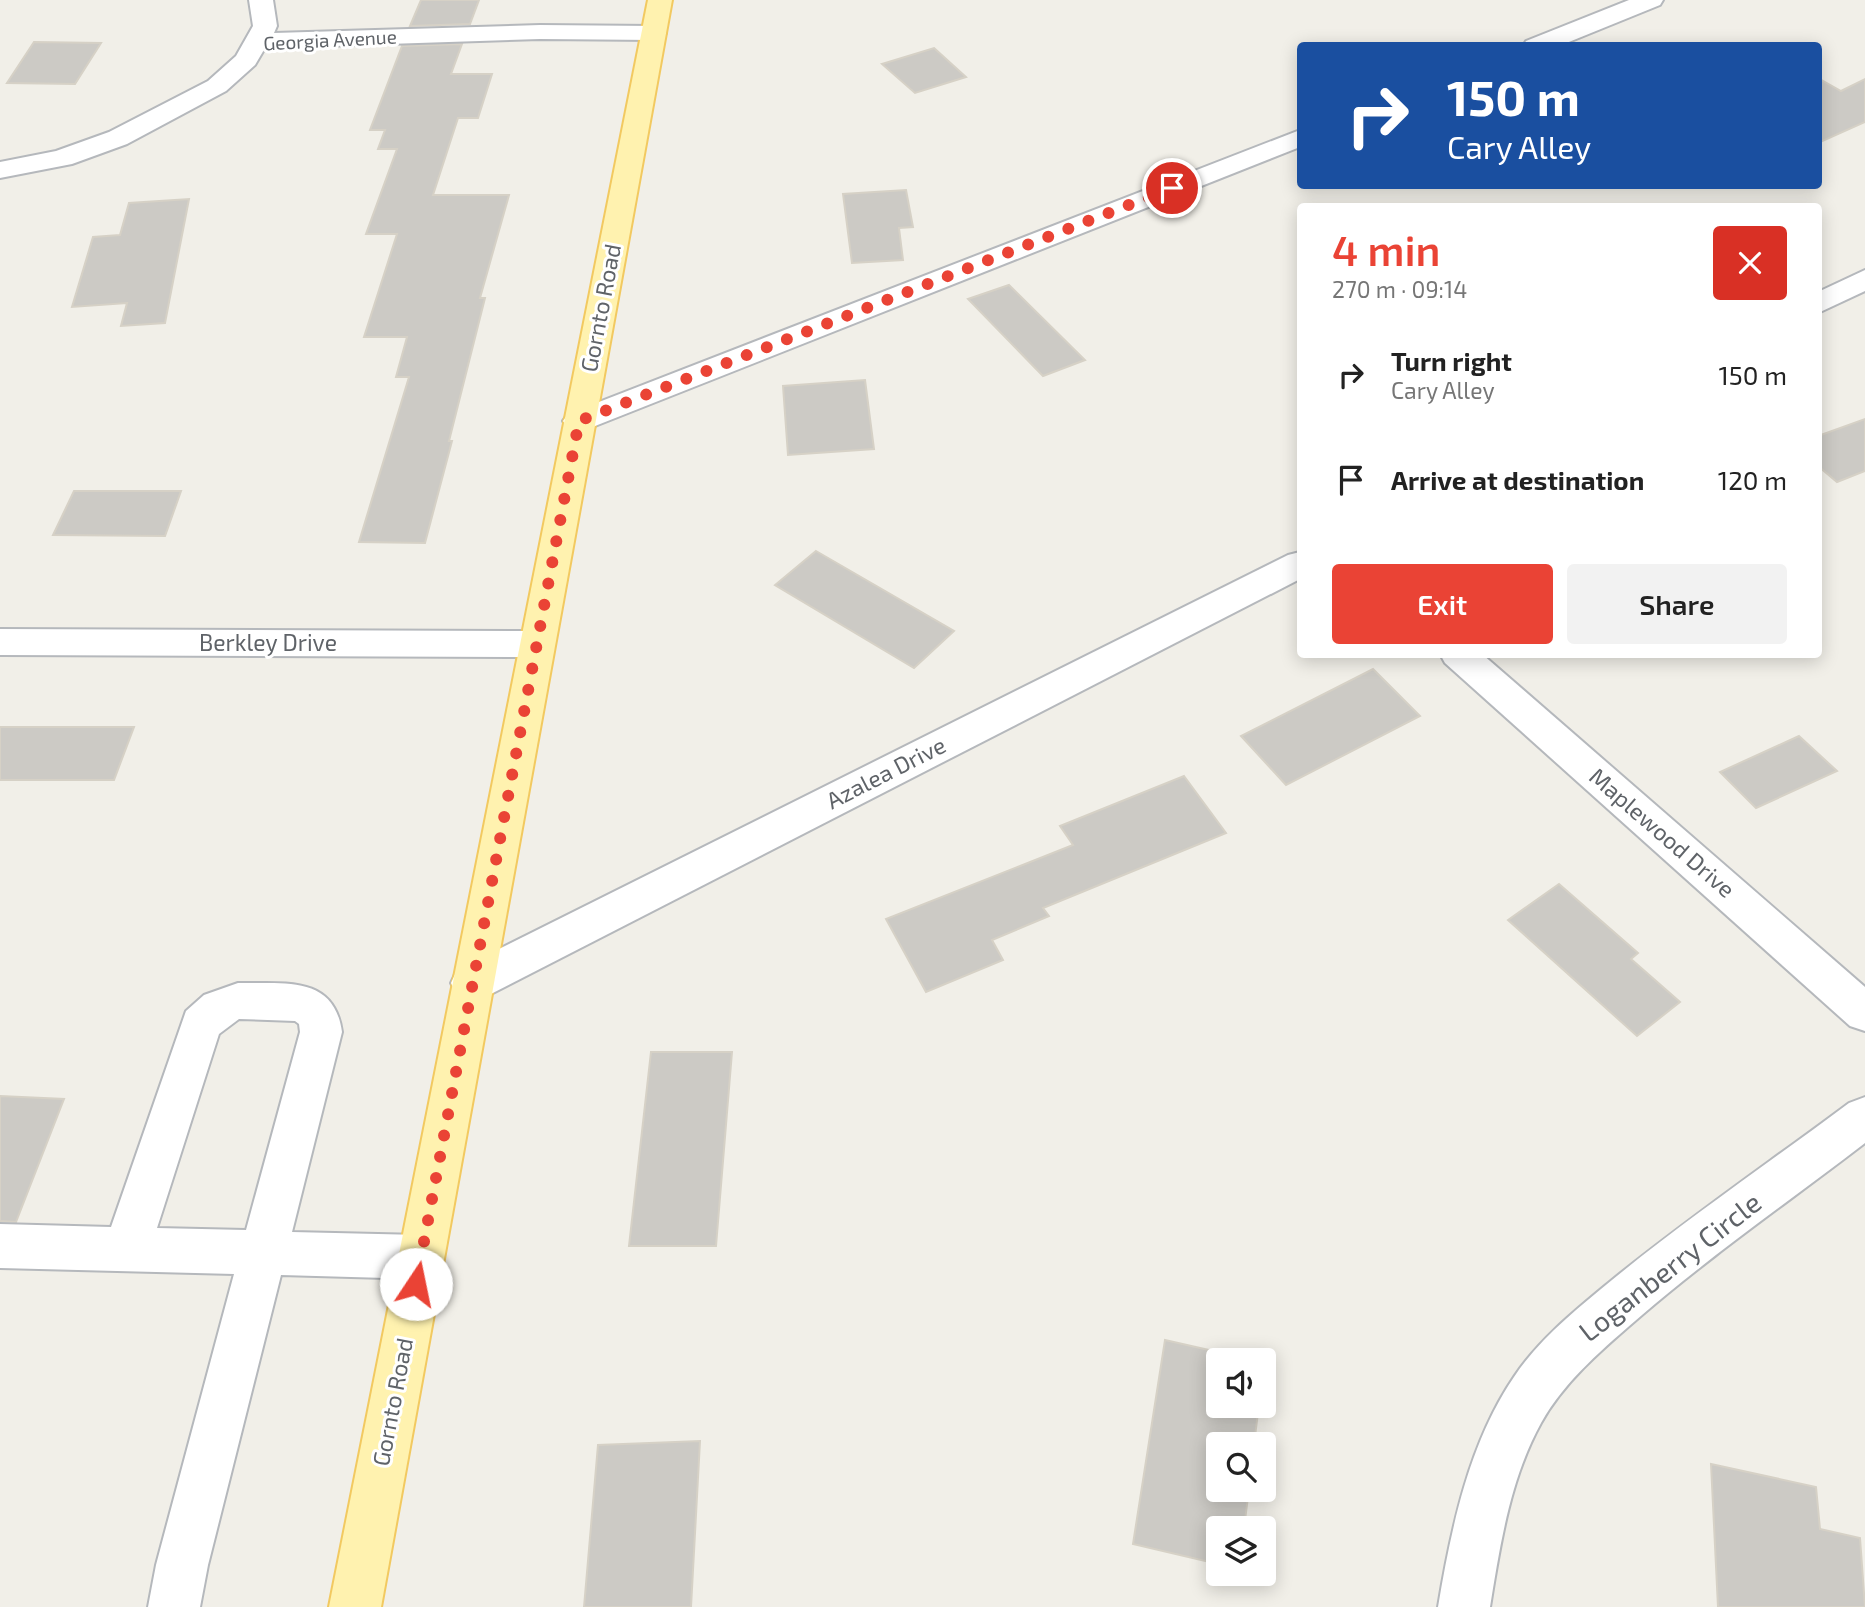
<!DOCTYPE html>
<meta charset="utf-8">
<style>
body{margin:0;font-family:"Exo 2",sans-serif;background:#f2f2f2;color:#222;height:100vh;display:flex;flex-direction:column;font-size:26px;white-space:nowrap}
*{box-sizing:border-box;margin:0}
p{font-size:23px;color:#767676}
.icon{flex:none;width:38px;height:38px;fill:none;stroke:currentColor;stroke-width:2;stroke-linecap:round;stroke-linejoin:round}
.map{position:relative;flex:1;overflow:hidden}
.details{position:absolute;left:1297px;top:203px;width:525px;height:455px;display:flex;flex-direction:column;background:#fff;border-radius:7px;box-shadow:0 4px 18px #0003}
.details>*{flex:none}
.guide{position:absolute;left:1297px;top:42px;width:525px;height:147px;border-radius:7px;box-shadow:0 4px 18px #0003;background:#1a4fa0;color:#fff;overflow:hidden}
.fabs{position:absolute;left:1206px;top:1348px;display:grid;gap:14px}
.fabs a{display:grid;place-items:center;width:70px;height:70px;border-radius:7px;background:#fff;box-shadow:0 4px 18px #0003;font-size:35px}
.pin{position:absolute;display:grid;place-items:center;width:60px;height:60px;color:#fff;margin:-30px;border:4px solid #fff;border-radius:50%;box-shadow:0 2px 7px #0007}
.me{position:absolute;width:77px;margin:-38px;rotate:11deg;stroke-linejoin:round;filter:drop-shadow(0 0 5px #0008)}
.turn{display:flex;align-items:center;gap:24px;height:147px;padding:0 35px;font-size:32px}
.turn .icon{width:91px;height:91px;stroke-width:2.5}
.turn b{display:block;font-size:49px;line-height:60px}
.round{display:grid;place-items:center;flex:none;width:74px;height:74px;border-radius:7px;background:#f2f2f2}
.head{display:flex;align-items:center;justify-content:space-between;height:119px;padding:0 35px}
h1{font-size:42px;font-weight:600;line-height:52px;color:#ea4335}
.primary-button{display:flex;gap:14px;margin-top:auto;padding:14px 35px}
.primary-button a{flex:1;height:80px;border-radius:7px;background:#ea4335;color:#fff;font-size:28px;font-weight:600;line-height:80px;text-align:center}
.primary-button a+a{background:#f2f2f2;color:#222}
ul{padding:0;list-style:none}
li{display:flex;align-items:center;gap:21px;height:105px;padding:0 35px}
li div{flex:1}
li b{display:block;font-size:26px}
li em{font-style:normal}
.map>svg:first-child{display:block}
.building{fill:#cccac5;stroke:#d6d1c6;stroke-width:2}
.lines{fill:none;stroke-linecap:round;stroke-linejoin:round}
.minor-casing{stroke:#b5b8bc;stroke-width:4}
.major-casing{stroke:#f2c960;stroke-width:4}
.minor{fill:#fff;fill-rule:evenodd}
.major{fill:#fff2af;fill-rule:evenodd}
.route{stroke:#ea4335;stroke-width:12;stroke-dasharray:0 21.6}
.labels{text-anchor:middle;stroke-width:6;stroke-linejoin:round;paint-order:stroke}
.far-street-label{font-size:19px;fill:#5f6368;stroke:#fff}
.street-label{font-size:23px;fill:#5f6368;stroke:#fff}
.near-street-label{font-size:28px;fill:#5f6368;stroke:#fff}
</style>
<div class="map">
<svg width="1865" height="1607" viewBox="0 0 1865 1607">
<rect width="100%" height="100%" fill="#f1efe8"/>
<g class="building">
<path d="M421 0H479L470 24 410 26Z"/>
<path d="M34 42 101 43 75 84 7 83Z"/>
<path d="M462 44 451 74H492L478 118H458L433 195H509L480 298H485L449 441H452L425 543 359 542 409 377H396L407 337H364L397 234H366L397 149H378L385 130H370L402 46Z"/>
<path d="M934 48 966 77 915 93 882 64Z"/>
<path d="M1818 78 1841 91 1865 79V122L1818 143Z"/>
<path d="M906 190 913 227 899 228 903 260 852 263 843 194Z"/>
<path d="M189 199 165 323 121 326 127 303 72 307 93 237 120 235 129 203Z"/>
<path d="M1009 285 1085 360 1043 376 968 299Z"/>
<path d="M865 380 874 449 788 455 783 386Z"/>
<path d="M1865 419V471L1837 482 1818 466V436Z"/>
<path d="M74 491H181L165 536 53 535Z"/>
<path d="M816 551 954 631 914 668 775 585Z"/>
<path d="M1373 669 1420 716 1286 785 1241 736Z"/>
<path d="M0 727H134L114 780H0Z"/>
<path d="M1799 736 1837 771 1756 808 1720 772Z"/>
<path d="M1184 776 1226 833 1043 908 1049 916 992 940 1003 960 926 992 886 919 1073 845 1060 826Z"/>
<path d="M1559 884 1638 953 1631 959 1680 1002 1637 1036 1508 920Z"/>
<path d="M651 1052H732L716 1246H629Z"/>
<path d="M0 1096 64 1099 16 1222 0 1221Z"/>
<path d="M1165 1340 1253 1360H1218V1405H1259L1254 1444H1218V1489H1249L1244 1528H1218V1564L1133 1544Z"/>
<path d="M700 1441 691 1607H584L598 1445Z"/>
<path d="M1711 1464 1816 1487 1820 1529 1860 1538 1865 1607H1718Z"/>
</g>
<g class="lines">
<g class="minor-casing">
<g id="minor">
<path d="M249 0H273L277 26 274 33 540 25 654 26 663 28 666 33 663 38 654 40 540 39 265 48 255 65 226 91 127 144 72 164 0 178V162L56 151 109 132 208 81 236 56 253 26Z"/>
<path d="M1629 0H1663L1660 5 1559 46H1523L1526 41Z"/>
<path d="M1300 130V147L590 428 579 431 568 428 563 421 568 414Z"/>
<path d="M1865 270V291L1818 313V292Z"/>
<path d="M1300 552V579L487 996 472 1001 457 996 451 983 457 970 1288 555Z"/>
<path d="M0 629 537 631 550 635 555 644 550 653 537 657 0 655Z"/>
<path d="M1440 654H1482L1865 987V1031L1850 1026 1445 663Z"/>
<path d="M238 983C283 984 334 974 342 1032L292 1232 421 1235 437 1241 444 1257 437 1273 421 1279 281 1275 208 1565 200 1607H148L156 1565 234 1274 0 1268V1224L111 1227 186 1011 204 995ZM239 1019 295 1021 299 1024 300 1032 246 1230 157 1228 219 1034Z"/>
<path d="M1865 1097V1143C1791 1200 1713 1254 1642 1315 1605 1347 1565 1380 1541 1423 1510 1479 1500 1545 1490 1607H1438C1451 1529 1469 1443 1514 1377 1539 1339 1577 1309 1612 1280 1688 1218 1770 1162 1849 1103Z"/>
</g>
</g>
<g class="major-casing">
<path id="major" d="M648 0H672L381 1607H329Z"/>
</g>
<use href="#minor" class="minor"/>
<use href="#major" class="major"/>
</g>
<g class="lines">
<path class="route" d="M416 1284 579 421 1172 188"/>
</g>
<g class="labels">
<g class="far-street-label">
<text transform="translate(330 40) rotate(-3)" y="7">Georgia Avenue</text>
</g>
<g class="street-label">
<text transform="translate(601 308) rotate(-79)" y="8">Gornto Road</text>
<text x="268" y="651">Berkley Drive</text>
<text transform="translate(886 773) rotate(-27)" y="8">Azalea Drive</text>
<text transform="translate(1662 833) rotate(41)" y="8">Maplewood Drive</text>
<text transform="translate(393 1402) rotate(-79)" y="8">Gornto Road</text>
</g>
<g class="near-street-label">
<text transform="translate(1670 1267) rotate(-38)" y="10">Loganberry Circle</text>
</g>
</g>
</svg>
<div class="fabs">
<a><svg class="icon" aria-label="sound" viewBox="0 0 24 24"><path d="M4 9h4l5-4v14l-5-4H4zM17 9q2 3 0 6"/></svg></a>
<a><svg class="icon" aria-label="search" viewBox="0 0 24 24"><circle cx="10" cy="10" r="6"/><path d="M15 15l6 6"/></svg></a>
<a><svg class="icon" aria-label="layers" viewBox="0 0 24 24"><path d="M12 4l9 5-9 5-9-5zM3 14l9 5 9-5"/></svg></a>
</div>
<div class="pin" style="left:1172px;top:188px;background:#d93025"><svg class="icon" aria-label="arrive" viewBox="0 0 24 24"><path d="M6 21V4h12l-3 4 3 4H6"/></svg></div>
<svg class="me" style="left:416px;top:1284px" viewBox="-20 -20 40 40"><circle r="19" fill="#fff"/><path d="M0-13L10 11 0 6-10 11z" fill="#ea4335"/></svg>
<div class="guide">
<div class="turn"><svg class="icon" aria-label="right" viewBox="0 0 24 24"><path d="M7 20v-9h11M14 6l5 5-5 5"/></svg><div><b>150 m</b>Cary Alley</div></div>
</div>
<section class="details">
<div class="head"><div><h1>4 min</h1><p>270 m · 09:14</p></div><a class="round" style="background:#d93025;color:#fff"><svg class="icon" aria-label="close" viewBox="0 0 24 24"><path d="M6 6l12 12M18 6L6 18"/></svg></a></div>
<ul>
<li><svg class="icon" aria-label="right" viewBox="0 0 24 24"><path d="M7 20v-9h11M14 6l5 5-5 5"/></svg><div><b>Turn right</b><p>Cary Alley</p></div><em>150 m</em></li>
<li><svg class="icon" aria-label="arrive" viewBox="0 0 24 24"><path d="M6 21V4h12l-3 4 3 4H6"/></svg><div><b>Arrive at destination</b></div><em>120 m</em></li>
</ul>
<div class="primary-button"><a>Exit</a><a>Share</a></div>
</section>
</div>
